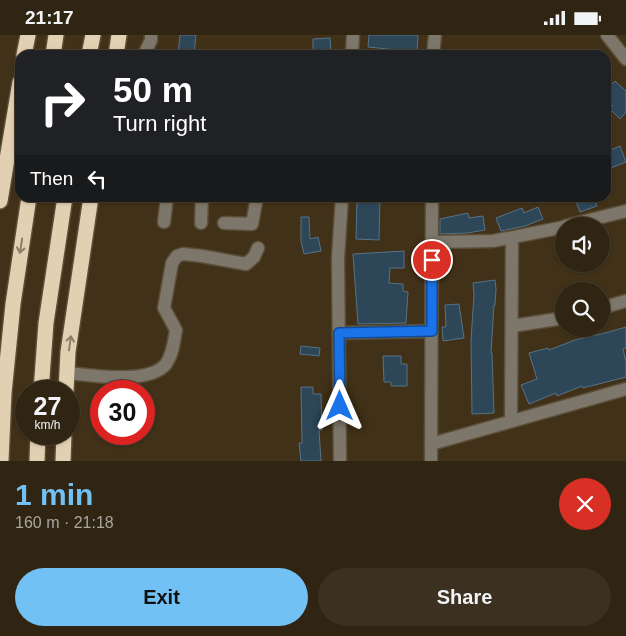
<!DOCTYPE html>
<meta charset="utf-8">
<style>
body{margin:0;font-family:Arial,sans-serif;background:#3c3120;color:#f1f3f6;height:100vh;display:flex;flex-direction:column;font-size:19px;white-space:nowrap}
*{box-sizing:border-box;margin:0}
p{font-size:16px;color:#a8a59f}
.icon{flex:none;width:28px;height:28px;fill:none;stroke:currentColor;stroke-width:2;stroke-linecap:round;stroke-linejoin:round}
.map{position:relative;height:426px;overflow:hidden}
.drawer{display:flex;flex-direction:column;background:#302512;flex:1}
.drawer>*{flex:none}
.guide{position:absolute;left:15px;top:15px;width:596px;height:152px;border-radius:15px;box-shadow:0 1px 4px #0004,0 0 0 1px #4b4232;background:#202124;color:#fff;overflow:hidden}
.buttons{position:absolute;left:555px;top:182px;display:grid;gap:10px}
.buttons a{display:grid;place-items:center;width:55px;height:55px;border-radius:50%;background:#302512;box-shadow:0 1px 4px #0004,0 0 0 1px #4b4232;font-size:25px}
.speed{position:absolute;left:15px;top:345px;display:flex;gap:10px;font-size:25px;font-weight:700;text-align:center}
.speed>*{display:grid;place-content:center;width:65px;height:65px;border-radius:50%;background:#302512;box-shadow:0 1px 4px #0004,0 0 0 1px #4b4232;line-height:1}
.speed small{font-size:12px;font-weight:400}
.speed .limit{border:8px solid #d22;background:#fff;color:#111}
.pin{position:absolute;display:grid;place-items:center;width:42px;height:42px;color:#fff;margin:-21px;border:2px solid #fff;border-radius:50%;box-shadow:0 1px 5px #0007}
.me{position:absolute;width:55px;margin:-28px;rotate:0deg;stroke-linejoin:round;filter:drop-shadow(0 0 4px #0008)}
.turn{display:flex;align-items:center;gap:18px;height:105px;padding:0 15px;font-size:22px}
.turn .icon{width:65px;height:65px;stroke-width:2.5}
.turn b{display:block;font-size:35px;line-height:42px}
.then{display:flex;align-items:center;height:48px;padding:0 15px;background:#0003;gap:10px;font-size:19px}
.round{display:grid;place-items:center;flex:none;width:52px;height:52px;border-radius:26px;background:#3c3120}
.overview{display:flex;align-items:center;justify-content:space-between;height:85px;padding:0 15px}
h1{font-size:30px;font-weight:700;line-height:38px;color:#72c1f5}
.button{display:flex;gap:10px;margin-top:auto;padding:10px 15px}
.button a{flex:1;height:58px;border-radius:30px;background:#72c1f5;color:#111;font-size:20px;font-weight:700;line-height:58px;text-align:center}
.button a+a{background:#3c3120;color:#f1f3f6}
.status{display:flex;justify-content:space-between;align-items:center;height:35px;padding:0 25px;background:#302512;direction:ltr}
.status svg{height:14px;fill:currentColor}
.map>svg:first-child{display:block}
.building{fill:#2d4759;stroke:#577387}
.lines{fill:none;stroke-linecap:round;stroke-linejoin:round}
.minor-casing{stroke:#5c4e37;stroke-width:15}
.highway-casing{stroke:#5c4e37;stroke-width:18}
.minor{stroke:#7d766a;stroke-width:12}
.highway{stroke:#e2d0b2;stroke-width:15}
.oneway{stroke:#8b7f69}
.route-casing{stroke:#114b97;stroke-width:12}
.route{stroke:#1a73e8;stroke-width:9}
</style>
<div class="status"><b>21:17</b><svg viewBox="0 0 49 12"><path d="M0 12V9h3v3zM5 12V6h3v6zM10 12V3h3v9zM15 12V0h3v12zM26 1h20v11H26zM47 4h2v5h-2z"/></svg></div>
<div class="map">
<svg width="626" height="426" viewBox="0 0 626 426">
<rect width="100%" height="100%" fill="#403118"/>
<g class="building">
<path d="M180 0H196L194 20H178Z"/>
<path d="M369 0H418L417 17 368 12Z"/>
<path d="M330 3 331 16 313 17V4Z"/>
<path d="M615 46 626 56V77L620 84 610 74 613 71 606 64V55Z"/>
<path d="M620 111 626 127 606 135V117Z"/>
<path d="M357 162H380L379 205 356 204Z"/>
<path d="M580 162H594L597 171 580 177 575 164Z"/>
<path d="M538 172 543 184 525 191 501 196 496 183 522 173 524 178Z"/>
<path d="M468 178 469 183 483 181 485 195 467 198 440 199V184Z"/>
<path d="M301 182H309L310 204 318 202 321 216 304 219 301 206Z"/>
<path d="M404 216V233H390L389 248 403 249V256L408 257 406 288 358 289 353 219Z"/>
<path d="M495 245 496 254 495 270H494L491 318H492L494 378 472 379 471 305 474 260 473 248Z"/>
<path d="M459 269 464 303 443 306 442 292H446L445 270Z"/>
<path d="M626 292V313L623 314 626 327V342L583 353 582 351 557 361 556 358 529 369 521 350 537 344 529 318 548 313 549 315 575 305 605 298Z"/>
<path d="M301 311 320 313 319 321 300 319Z"/>
<path d="M383 321H401V329H407V351H391V347H384Z"/>
<path d="M301 352H313V359H321L322 395H319L321 426H301L299 408H302Z"/>
</g>
<g class="lines">
<g class="minor-casing">
<g id="minor">
<path d="M607 0 626 24"/>
<path d="M144 20 151 5V0"/>
<path d="M352 20 353 0"/>
<path d="M433 20 435 0"/>
<path d="M164 187 167 162"/>
<path d="M201 188 202 162"/>
<path d="M224 188 252 189 257 162"/>
<path d="M565 191 626 176"/>
<path d="M432 207 493 206 564 192"/>
<path d="M601 273 626 266"/>
<path d="M512 291 564 283"/>
<path d="M339 298 431 296"/>
<path d="M67 338C91 340 149 350 166 329 173 319 174 306 176 295L164 273 172 228 177 221 183 219 202 221 246 229 254 222 258 213"/>
<path d="M511 386 512 203"/>
<path d="M431 409 626 354"/>
<path d="M340 426 338 223 342 162"/>
<path d="M431 426 432 162"/>
</g>
</g>
<g class="highway-casing">
<g id="highway">
<path d="M24 20 28 0"/>
<path d="M53 20 56 0"/>
<path d="M89 20 93 0"/>
<path d="M116 20 119 0"/>
<path d="M0 166 20 47"/>
<path d="M41 356 46 288 65 162"/>
<path d="M66 356 68 317 91 162"/>
<path d="M1 426 4 358 13 269 29 162"/>
<path d="M37 426 38 399"/>
<path d="M63 426 64 399"/>
</g>
</g>
<use href="#minor" class="minor"/>
<use href="#highway" class="highway"/>
</g>
<defs><path id="oneway-shaft" d="M-6 0H5M1.5-3L5.5 0L1.5 3" fill="none" stroke-width="1.6" stroke-linecap="round" stroke-linejoin="round" transform="scale(1.25)"/></defs>
<g class="oneway">
<use href="#oneway-shaft" transform="translate(21 211) rotate(99)"/>
<use href="#oneway-shaft" transform="translate(70 308) rotate(-82)"/>
</g>
<g class="lines">
<g class="route-casing">
<path id="route" d="M340 371 339 298 432 296V225"/>
</g>
<use href="#route" class="route"/>
</g>
</svg>
<div class="buttons">
<a><svg class="icon" aria-label="sound" viewBox="0 0 24 24"><path d="M4 9h4l5-4v14l-5-4H4zM17 9q2 3 0 6"/></svg></a>
<a><svg class="icon" aria-label="search" viewBox="0 0 24 24"><circle cx="10" cy="10" r="6"/><path d="M15 15l6 6"/></svg></a>
</div>
<div class="speed"><div>27<small>km/h</small></div><div class="limit">30</div></div>
<div class="pin" style="left:432px;top:225px;background:#d93025"><svg class="icon" aria-label="arrive" viewBox="0 0 24 24"><path d="M6 21V4h12l-3 4 3 4H6"/></svg></div>
<svg class="me" style="left:340px;top:371px" viewBox="-20 -20 40 40"><path d="M0-17L14 15 0 8-14 15z" fill="#1a73e8" stroke="#fff" stroke-width="4"/></svg>
<div class="guide">
<div class="turn"><svg class="icon" aria-label="right" viewBox="0 0 24 24"><path d="M7 20v-9h11M14 6l5 5-5 5"/></svg><div><b>50 m</b>Turn right</div></div>
<div class="then">Then<svg class="icon" aria-label="left" viewBox="0 0 24 24"><path d="M17 20v-9H6M10 6l-5 5 5 5"/></svg></div>
</div>
</div>
<section class="drawer">
<div class="overview"><div><h1>1 min</h1><p>160 m · 21:18</p></div><a class="round" style="background:#d93025;color:#fff"><svg class="icon" aria-label="close" viewBox="0 0 24 24"><path d="M6 6l12 12M18 6L6 18"/></svg></a></div>
<div class="button"><a>Exit</a><a>Share</a></div>
</section>
